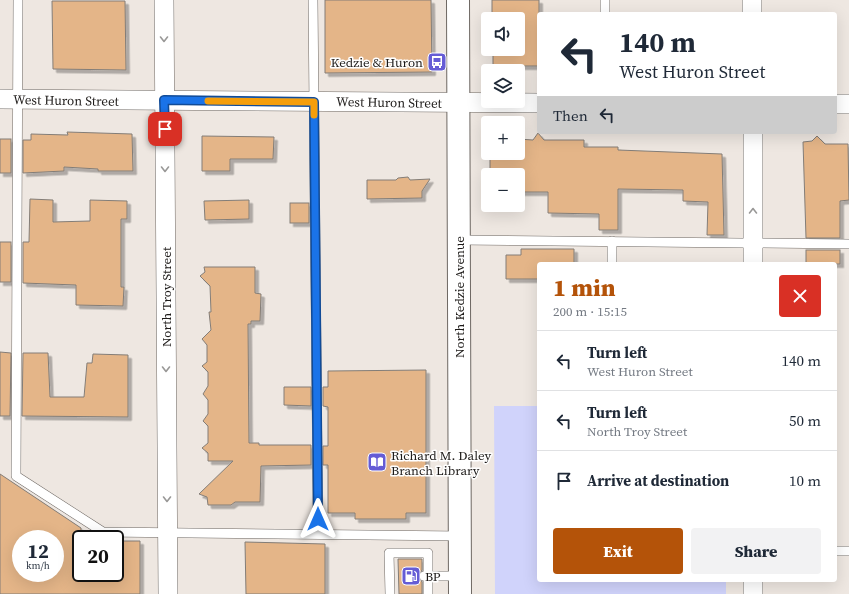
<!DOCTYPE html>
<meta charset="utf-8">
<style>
body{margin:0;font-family:"Source Serif 4",serif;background:#f2f2f3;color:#1f2937;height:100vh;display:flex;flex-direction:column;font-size:15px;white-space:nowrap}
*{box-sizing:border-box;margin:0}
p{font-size:13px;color:#747a83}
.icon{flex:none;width:22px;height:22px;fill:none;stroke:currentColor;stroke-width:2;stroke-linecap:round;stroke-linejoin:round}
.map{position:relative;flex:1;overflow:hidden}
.panel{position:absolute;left:537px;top:262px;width:300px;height:320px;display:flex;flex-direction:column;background:#fff;border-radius:4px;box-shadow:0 4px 16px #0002}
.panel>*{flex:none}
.guide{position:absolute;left:537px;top:12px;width:300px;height:122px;border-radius:4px;box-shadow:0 4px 16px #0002;background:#fff;color:#1f2937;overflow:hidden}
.buttons{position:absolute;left:481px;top:12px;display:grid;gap:8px}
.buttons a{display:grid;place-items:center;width:44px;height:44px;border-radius:4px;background:#fff;box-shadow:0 4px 16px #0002;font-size:20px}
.speed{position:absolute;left:12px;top:530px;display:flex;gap:8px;font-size:20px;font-weight:700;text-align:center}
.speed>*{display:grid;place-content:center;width:52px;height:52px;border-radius:50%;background:#fff;box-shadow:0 4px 16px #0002;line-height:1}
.speed small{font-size:10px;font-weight:400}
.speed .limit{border:2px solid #111;border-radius:6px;background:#fff;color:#111}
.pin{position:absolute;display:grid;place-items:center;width:34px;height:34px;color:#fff;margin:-17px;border-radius:8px;box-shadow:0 2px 6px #0006}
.me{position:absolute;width:44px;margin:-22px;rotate:0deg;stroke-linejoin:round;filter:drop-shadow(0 0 3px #0008)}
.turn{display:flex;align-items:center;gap:14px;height:84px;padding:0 16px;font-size:18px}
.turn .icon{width:52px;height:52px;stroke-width:2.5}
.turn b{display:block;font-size:28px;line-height:34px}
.then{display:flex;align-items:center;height:38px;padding:0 16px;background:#0003;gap:8px;font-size:15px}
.round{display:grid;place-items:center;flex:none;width:42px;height:42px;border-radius:4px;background:#f2f2f3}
.headline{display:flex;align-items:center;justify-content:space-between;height:68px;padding:0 16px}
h1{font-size:24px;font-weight:800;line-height:30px;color:#b45309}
.action{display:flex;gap:8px;margin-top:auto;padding:8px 16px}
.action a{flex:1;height:46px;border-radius:4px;background:#b45309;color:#fff;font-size:16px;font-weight:800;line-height:46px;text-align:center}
.action a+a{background:#f2f2f3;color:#1f2937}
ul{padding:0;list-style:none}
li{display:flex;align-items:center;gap:12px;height:60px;padding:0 16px;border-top:1px solid #e0e1e3}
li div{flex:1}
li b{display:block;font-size:15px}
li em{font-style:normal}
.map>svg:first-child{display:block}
.green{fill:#d0d3fb}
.building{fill:#e4b588;stroke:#837d77;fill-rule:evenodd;filter:url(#shadow)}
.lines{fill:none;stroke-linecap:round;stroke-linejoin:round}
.lane-casing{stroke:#6e6863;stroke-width:10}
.street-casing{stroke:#6e6863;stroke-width:20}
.secondary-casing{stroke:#6e6863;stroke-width:24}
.lane{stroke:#fff;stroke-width:9}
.street{stroke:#fff;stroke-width:19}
.secondary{stroke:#fff;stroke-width:22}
.oneway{stroke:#999897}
.route-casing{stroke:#114b97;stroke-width:10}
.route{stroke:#1a73e8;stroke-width:7}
.slow{stroke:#f59e0b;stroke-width:7}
.labels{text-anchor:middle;stroke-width:3;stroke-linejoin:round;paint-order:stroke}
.poi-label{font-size:13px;fill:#1d1a18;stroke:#fff;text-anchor:start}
.street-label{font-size:13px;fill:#1d1a18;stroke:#fff}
</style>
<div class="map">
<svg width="849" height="594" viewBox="0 0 849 594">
<defs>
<filter id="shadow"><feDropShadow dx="3.5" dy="3.5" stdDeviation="0" flood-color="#0004"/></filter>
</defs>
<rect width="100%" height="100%" fill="#eee7e1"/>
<path class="green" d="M494 406H539V580H726V594H495Z"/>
<g class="building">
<path d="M325 0H431L432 72 325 73Z"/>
<path d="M492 0H539V66H493V49H518V19H492Z"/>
<path d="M52 1H125L126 70 53 69Z"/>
<path d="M67 132 132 134 133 171H98V169L64 167V171L23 173V140H31V134L68 135Z"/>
<path d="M538 133 544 140H584V147H618V150L722 154 724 235H707L708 202 683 201V190L618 189V230H599V214L548 213V192H518V175H490V153H518V139L533 140Z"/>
<path d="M202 136 274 137 273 159H230V171H202Z"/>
<path d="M817 136 825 144H848L849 200 840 201V238H806L803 142 812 141Z"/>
<rect x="0" y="139" width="11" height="34"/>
<path d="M408 177 410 180 430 179 422 191V198L367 199V180H396L398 178Z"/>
<path d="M30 199 53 200V222L90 221V200L127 201V219H121V287H124L123 306 76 305V285L23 283V242H29Z"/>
<path d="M249 200V219L205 220 204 201Z"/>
<rect x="290" y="203" width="19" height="20"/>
<rect x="0" y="242" width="11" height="40"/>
<path d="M521 249H574V264H539V279H506V255H521Z"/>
<rect x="806" y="250" width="34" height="14"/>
<path d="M204 267H255V293L261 294 260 321H251V324H248L249 443H259V445H311V465L261 466 260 502H235L231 505H208L207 497 199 494 233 461H208V453L202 448 208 443V426L203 421 208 414V400L203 394 208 386V372L202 366 207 362V345L202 339 211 330 209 312H211L210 286 200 276 205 272Z"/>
<path d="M0 352 11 353 10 416H0Z"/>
<path d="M23 353H48L50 397H84L87 363H92L93 354 128 355V417L22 416Z"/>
<path d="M426 370V513H406V519H355V513H328V465H323V446H328V407L323 406V387H328V371Z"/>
<path d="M284 387H311V406L284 405Z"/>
<path d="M0 474 81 528V573H115V541H140V594H0ZM21 539H55V573H21Z"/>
<path d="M245 542 325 544V594H246Z"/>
<path d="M398 559H422V570L418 576 422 582V594H399Z"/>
</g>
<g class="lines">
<g class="lane-casing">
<g id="lane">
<path d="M18 0 16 476 103 532 460 536"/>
<path d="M313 0 318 534"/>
<path d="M605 0V14"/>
<path d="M459 240 849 244"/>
<path d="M612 241V264"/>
<path d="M835 551H849"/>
<path d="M424 576H460"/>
<path d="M390 594 389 553H428V594"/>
</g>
</g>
<g class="street-casing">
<g id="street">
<path d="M164 0 168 594"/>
<path d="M752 0V14"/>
<path d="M0 99 539 103"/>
<path d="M835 104H849"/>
<path d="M753 132V264"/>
<path d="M753 580V594"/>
</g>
</g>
<g class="secondary-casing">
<path id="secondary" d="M458 0 460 594"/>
</g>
<use href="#lane" class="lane"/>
<use href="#street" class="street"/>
<use href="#secondary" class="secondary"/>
</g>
<defs><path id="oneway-chevron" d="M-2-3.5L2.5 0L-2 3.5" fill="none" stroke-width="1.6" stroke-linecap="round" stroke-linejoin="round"/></defs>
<g class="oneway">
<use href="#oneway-chevron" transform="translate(164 39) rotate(90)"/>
<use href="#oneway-chevron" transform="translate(165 169) rotate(90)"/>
<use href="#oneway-chevron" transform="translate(753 211) rotate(-90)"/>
<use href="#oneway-chevron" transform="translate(166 369) rotate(90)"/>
<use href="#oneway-chevron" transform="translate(167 499) rotate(90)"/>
</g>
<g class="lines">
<g class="route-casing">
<path id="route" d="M165 129 164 100 314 102 318 519"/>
</g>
<use href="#route" class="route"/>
<path class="slow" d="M208 101 314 102V115"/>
</g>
<defs>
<g id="bus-square" transform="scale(1)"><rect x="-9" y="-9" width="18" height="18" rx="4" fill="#655cd5" stroke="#fff"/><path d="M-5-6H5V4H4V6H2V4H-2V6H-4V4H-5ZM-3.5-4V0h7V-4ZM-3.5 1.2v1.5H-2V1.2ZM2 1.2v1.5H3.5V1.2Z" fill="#fff"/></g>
<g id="library-square" transform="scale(1)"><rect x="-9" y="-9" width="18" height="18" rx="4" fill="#655cd5" stroke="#fff"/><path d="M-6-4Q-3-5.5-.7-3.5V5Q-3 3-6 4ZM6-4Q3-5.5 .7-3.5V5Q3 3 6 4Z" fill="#fff"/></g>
<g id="fuel-square" transform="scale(1)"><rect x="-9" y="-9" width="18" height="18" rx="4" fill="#655cd5" stroke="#fff"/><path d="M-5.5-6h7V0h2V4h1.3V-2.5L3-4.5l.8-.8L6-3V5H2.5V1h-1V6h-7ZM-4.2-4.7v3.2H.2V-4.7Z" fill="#fff"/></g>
</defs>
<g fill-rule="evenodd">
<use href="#bus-square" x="437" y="62"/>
<use href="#library-square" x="377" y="462"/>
<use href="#fuel-square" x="411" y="576"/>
</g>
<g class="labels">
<g class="poi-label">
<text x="423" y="67" text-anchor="end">Kedzie &amp; Huron</text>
<text x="391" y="460">Richard M. Daley<tspan x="391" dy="15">Branch Library</tspan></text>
<text x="425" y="581">BP</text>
</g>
<g class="street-label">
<text transform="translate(66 100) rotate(1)" y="5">West Huron Street</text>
<text transform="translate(389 102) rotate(1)" y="5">West Huron Street</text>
<text transform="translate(166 297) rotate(-90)" y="5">North Troy Street</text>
<text transform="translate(459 297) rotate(-90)" y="5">North Kedzie Avenue</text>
</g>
</g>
</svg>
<div class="buttons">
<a><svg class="icon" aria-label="sound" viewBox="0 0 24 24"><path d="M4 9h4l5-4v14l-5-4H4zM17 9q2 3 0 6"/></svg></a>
<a><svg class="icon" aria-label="layers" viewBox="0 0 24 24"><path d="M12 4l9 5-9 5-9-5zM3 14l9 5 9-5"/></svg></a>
<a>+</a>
<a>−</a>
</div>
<div class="speed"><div>12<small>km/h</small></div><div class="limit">20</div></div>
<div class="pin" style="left:165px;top:129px;background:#d93025"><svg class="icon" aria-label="arrive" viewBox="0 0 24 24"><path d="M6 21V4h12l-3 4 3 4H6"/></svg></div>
<svg class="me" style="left:318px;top:519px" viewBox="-20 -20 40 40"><path d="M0-17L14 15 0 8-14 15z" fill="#1a73e8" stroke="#fff" stroke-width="4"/></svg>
<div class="guide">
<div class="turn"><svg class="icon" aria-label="left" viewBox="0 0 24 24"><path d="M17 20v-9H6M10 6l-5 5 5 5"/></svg><div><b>140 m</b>West Huron Street</div></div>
<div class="then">Then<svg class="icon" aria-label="left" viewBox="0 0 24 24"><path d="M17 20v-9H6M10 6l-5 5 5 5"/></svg></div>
</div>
<section class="panel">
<div class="headline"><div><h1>1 min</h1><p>200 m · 15:15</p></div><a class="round" style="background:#d93025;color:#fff"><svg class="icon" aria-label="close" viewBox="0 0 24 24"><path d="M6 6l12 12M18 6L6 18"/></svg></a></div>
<ul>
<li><svg class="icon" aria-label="left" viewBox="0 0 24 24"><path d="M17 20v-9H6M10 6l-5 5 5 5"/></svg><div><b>Turn left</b><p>West Huron Street</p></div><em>140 m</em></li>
<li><svg class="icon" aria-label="left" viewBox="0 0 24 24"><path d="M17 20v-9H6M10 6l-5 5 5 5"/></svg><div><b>Turn left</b><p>North Troy Street</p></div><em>50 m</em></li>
<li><svg class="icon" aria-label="arrive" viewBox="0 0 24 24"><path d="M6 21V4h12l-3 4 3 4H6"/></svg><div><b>Arrive at destination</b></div><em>10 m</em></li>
</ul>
<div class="action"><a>Exit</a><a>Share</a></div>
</section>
</div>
